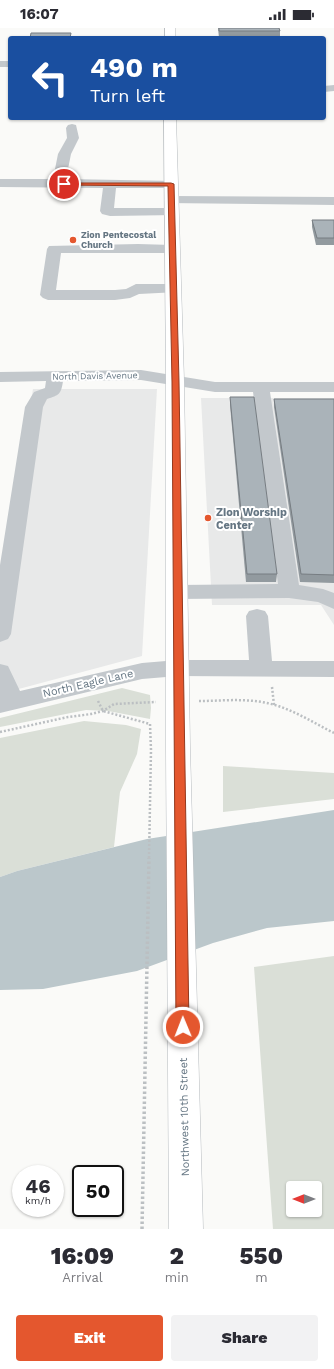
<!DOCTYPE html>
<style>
body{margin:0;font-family:"Work Sans",sans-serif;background:#f2f2f3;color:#2b2b33;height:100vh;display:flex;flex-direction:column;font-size:15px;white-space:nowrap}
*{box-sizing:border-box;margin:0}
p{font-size:13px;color:#7c7c81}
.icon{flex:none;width:22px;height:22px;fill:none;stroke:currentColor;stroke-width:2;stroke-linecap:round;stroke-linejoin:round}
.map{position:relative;height:1201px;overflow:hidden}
.panel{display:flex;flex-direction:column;background:#fff;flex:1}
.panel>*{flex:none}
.guide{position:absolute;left:8px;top:8px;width:318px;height:84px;border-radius:4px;box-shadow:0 1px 3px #0004;background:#1a4fa0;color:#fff;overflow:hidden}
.needle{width:26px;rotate:270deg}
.buttons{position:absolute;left:286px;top:1153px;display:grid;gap:8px}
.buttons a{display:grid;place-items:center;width:36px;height:36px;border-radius:4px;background:#fff;box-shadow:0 1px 3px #0004;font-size:20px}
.speed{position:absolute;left:12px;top:1137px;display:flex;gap:8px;font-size:20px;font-weight:700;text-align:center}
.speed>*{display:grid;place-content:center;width:52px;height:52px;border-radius:50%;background:#fff;box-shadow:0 1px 3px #0004;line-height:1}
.speed small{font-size:10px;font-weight:400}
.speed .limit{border:2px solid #111;border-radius:6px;background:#fff;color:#111}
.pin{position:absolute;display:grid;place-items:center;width:34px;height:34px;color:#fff;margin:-17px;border:2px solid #fff;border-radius:50%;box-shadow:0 1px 4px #0007}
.me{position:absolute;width:44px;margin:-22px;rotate:359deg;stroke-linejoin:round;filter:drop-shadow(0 0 3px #0008)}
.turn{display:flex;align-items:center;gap:14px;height:84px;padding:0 16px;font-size:18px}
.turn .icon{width:52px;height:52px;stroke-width:2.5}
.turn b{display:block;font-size:28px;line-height:34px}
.eta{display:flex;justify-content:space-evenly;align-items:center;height:68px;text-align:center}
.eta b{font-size:24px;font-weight:800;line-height:28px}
.button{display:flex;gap:8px;margin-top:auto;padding:8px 16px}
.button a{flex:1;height:46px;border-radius:4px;background:#e4572e;color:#fff;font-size:16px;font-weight:800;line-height:46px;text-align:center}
.button a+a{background:#f2f2f3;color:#2b2b33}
.status{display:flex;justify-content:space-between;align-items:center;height:28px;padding:0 20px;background:#fff;direction:ltr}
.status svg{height:11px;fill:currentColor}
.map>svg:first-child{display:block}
.built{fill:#e8e9e9}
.green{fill:#dadfd7;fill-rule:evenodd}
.water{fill:#bbc7cb}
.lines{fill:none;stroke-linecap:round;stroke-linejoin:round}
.major-casing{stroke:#b5babe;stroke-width:1}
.path-far1{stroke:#bbbfc2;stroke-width:2.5;stroke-dasharray:2 2;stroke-linecap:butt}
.path{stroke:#bbbfc2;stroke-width:3.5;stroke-dasharray:2.5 2.5;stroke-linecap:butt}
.minor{fill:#c3c8cc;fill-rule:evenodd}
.major{fill:#fff;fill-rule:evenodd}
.wall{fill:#929a9f}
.building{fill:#aab3b9;stroke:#777d82}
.route{fill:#e4572e;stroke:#94391e}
.poi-dot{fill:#e4572e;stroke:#fff;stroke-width:1.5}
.labels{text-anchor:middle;stroke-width:4;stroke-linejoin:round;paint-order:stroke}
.far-poi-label{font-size:9px;font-weight:bold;fill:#657683;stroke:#fff;text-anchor:start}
.far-street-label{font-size:9px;fill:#657683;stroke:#fff}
.poi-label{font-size:11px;font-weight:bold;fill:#657683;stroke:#fff;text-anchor:start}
.street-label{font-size:11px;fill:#657683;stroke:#fff}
</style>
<div class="status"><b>16:07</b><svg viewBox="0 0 49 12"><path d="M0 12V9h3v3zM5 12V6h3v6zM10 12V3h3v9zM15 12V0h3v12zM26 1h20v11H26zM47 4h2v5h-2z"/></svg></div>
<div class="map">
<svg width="334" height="1201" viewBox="0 0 334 1201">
<rect width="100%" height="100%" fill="#fafaf8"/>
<g class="built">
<path d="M33 361H157L142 628 0 666V550Z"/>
<path d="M201 370H334V597L321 577H212Z"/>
</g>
<g class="green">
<path d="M122 660 150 667 151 680 150 691 108 683 86 682 0 699V690Z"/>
<path d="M84 693 126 697 141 701 137 726 120 764 114 819 17 843 0 849V710Z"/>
<path d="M223 738 334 745V771L223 784Z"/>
<path d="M334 928V1201H273L254 939ZM293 1160H315V1182H293Z"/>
</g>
<path class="water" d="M334 782V893L267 900 213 915 137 943 43 961 0 962V849L17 843 147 811Z"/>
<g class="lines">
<g class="major-casing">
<g id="major">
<rect x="165" y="0" width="10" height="10"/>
<path d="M164 90H176L184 353 190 719 203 1201H169L166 719V353Z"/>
</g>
</g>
<g class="path-far1">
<path d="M272 659 274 677"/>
<path d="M98 673 103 683 150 696 151 722 149 831"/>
<path d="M199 673C221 673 244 670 267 675 291 680 312 694 334 705"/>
<path d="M0 704 68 689 91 686 103 683 114 676 156 674"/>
</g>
<path class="path" d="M142 1201 149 830"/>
<g class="minor">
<rect x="0" y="33" width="10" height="6"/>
<path d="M334 57V63L324 64V58Z"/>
<path d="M72 96 76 97 79 110 71 126 66 151 176 153 178 156 176 159 171 160H116L114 180H171L176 181 178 184 176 187 110 188 102 186 100 183 103 160 0 159V151H53L58 126 67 110 66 100 68 97Z"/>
<path d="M171 168 334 169V177L166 175 164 172 166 169Z"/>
<path d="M138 216 172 217 177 218 179 221 177 224 172 225H61L56 262H115L126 261 136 256H173L178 258 181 261 178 264 139 266 130 270 115 272H48L43 270 40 267 47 221 49 218Z"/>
<path d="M141 342 215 354H334V364H270L299 557 323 561 334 565V581L318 574 289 570 177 571 169 569 166 564 169 559 177 557 278 556 253 364H215L141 352 63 353C61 367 59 367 47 371L43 379 11 606 8 611 0 614V537L25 379 34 364 45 360 46 353 0 354V344Z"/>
<path d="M257 581 265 583 268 588 272 633H334V649L178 648 142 651 0 685V636L8 638 20 663 142 635 178 632H249L246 588 249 583Z"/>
</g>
<use href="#major" class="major"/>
</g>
<g class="wall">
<path d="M218 0H279L280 3V10H219Z"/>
<path d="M312 192H334V217H316L312 199Z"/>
<path d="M230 369 277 546 276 554H246L230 377Z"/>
<path d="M274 371H334V555L300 554 274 379Z"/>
</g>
<g class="building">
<path d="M219 0H279L280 3H219Z"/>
<path d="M31 5H71L70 10H30Z"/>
<path d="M312 192H334V210H317Z"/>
<path d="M230 369H254L277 546H247Z"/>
<path d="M274 371H334V547L301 546Z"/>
</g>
<path class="route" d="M62 155H171L174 156 179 354 189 999 187 1003 183 1004 178 1003 176 999 172 354 168 158 64 157H62Z"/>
<g class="poi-dot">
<circle cx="73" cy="212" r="4"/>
<circle cx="208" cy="490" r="4"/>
</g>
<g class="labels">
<g class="far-poi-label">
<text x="81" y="210">Zion Pentecostal<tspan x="81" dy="10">Church</tspan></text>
</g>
<g class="far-street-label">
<text transform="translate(95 348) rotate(-1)" y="3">North Davis Avenue</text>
</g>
<g class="poi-label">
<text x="216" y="488">Zion Worship<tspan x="216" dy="13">Center</tspan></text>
</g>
<g class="street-label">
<text transform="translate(88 655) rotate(-13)" y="4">North Eagle Lane</text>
<text transform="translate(184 1089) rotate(-91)" y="4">Northwest 10th Street</text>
</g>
</g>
</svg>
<div class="buttons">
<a><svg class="needle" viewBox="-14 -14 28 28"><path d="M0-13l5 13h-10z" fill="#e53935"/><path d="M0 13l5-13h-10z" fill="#7c7c81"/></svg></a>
</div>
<div class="speed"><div>46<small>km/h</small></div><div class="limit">50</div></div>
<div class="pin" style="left:64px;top:156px;background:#d93025"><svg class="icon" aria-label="arrive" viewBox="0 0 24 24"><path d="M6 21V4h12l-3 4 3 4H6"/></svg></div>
<svg class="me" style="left:183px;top:999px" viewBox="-20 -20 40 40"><circle r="17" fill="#e4572e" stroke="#fff" stroke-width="3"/><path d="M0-11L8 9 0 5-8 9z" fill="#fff"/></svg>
<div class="guide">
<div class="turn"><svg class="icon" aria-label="left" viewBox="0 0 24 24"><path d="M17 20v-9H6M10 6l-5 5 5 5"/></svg><div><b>490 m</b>Turn left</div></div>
</div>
</div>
<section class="panel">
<div class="eta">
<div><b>16:09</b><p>Arrival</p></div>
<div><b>2</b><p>min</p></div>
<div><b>550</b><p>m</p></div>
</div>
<div class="button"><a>Exit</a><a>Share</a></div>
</section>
